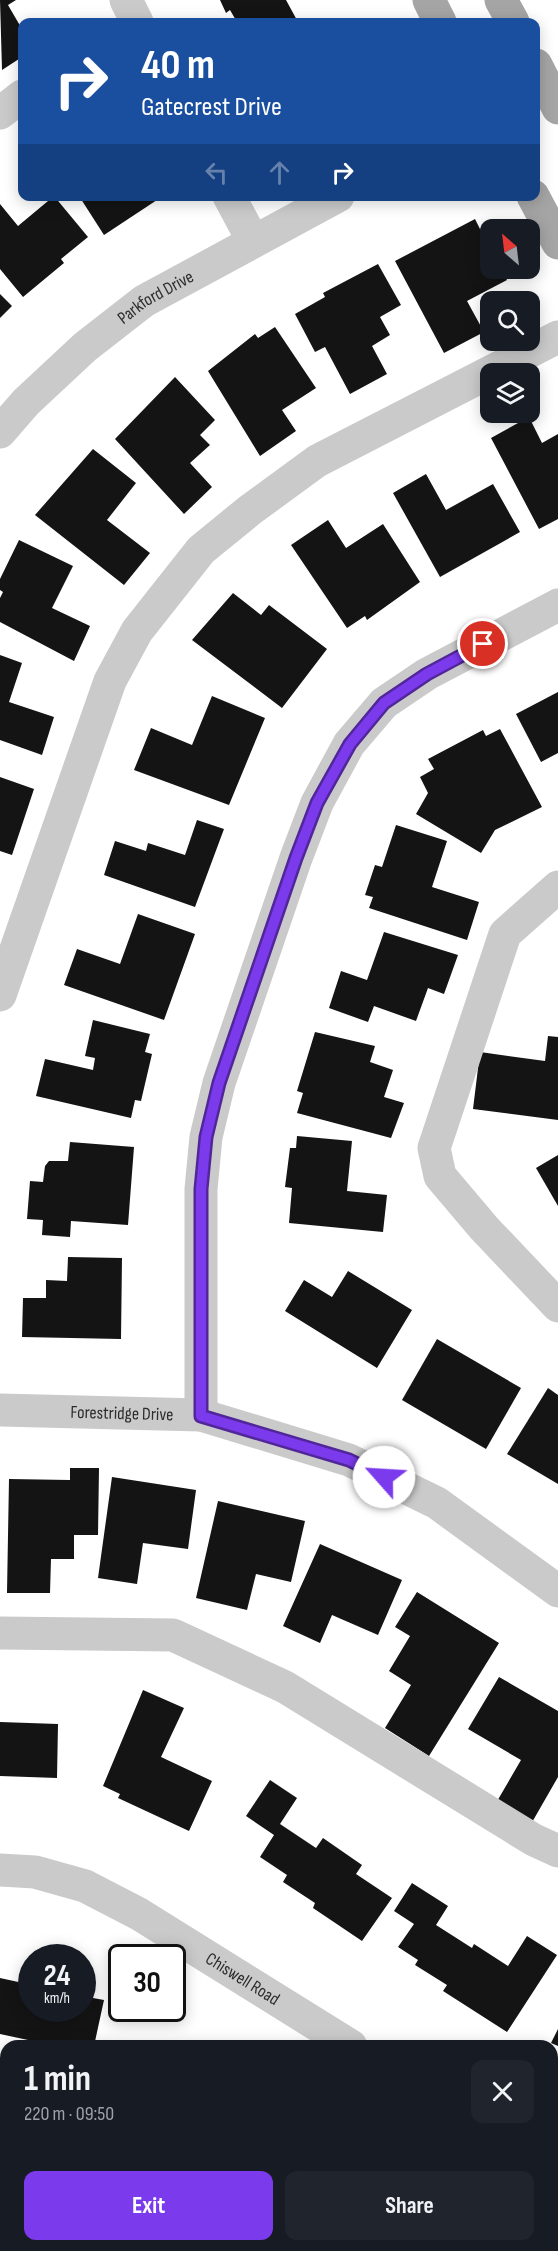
<!DOCTYPE html>
<meta charset="utf-8">
<style>
body{margin:0;font-family:"Sofia Sans Condensed",sans-serif;background:#20242c;color:#f1f3f6;height:100vh;display:flex;flex-direction:column;font-size:22px;white-space:nowrap}
*{box-sizing:border-box;margin:0}
p{font-size:20px;color:#9ea1a6}
.icon{flex:none;width:33px;height:33px;fill:none;stroke:currentColor;stroke-width:2;stroke-linecap:round;stroke-linejoin:round}
.map{position:relative;flex:1;overflow:hidden}
.details{position:absolute;left:0px;top:2040px;width:558px;height:212px;display:flex;flex-direction:column;background:#171b24;border-radius:18px 18px 0 0;box-shadow:0 3px 15px #0003}
.details>*{flex:none}
.banner{position:absolute;left:18px;top:18px;width:522px;height:183px;border-radius:12px;box-shadow:0 3px 15px #0003;background:#1a4fa0;color:#fff;overflow:hidden}
.needle{width:39px;rotate:332deg}
.controls{position:absolute;left:480px;top:219px;display:grid;gap:12px}
.controls a{display:grid;place-items:center;width:60px;height:60px;border-radius:12px;background:#171b24;box-shadow:0 3px 15px #0003;font-size:30px}
.speed{position:absolute;left:18px;top:1944px;display:flex;gap:12px;font-size:30px;font-weight:700;text-align:center}
.speed>*{display:grid;place-content:center;width:78px;height:78px;border-radius:50%;background:#171b24;box-shadow:0 3px 15px #0003;line-height:1}
.speed small{font-size:15px;font-weight:400}
.speed .limit{border:3px solid #111;border-radius:9px;background:#fff;color:#111}
.pin{position:absolute;display:grid;place-items:center;width:51px;height:51px;color:#fff;margin:-26px;border:3px solid #fff;border-radius:50%;box-shadow:0 2px 6px #0007}
.me{position:absolute;width:66px;margin:-33px;rotate:296deg;stroke-linejoin:round;filter:drop-shadow(0 0 4px #0008)}
.turn{display:flex;align-items:center;gap:21px;height:126px;padding:0 24px;font-size:27px}
.turn .icon{width:78px;height:78px;stroke-width:2.5}
.turn b{display:block;font-size:42px;line-height:51px}
.lanes{display:flex;align-items:center;height:57px;padding:0 24px;background:#0003;justify-content:center;gap:30px;direction:ltr}
.lanes .off{opacity:.35}
.round{display:grid;place-items:center;flex:none;width:63px;height:63px;border-radius:12px;background:#20242c}
.summary{display:flex;align-items:center;justify-content:space-between;height:102px;padding:0 24px}
h1{font-size:36px;font-weight:700;line-height:45px}
.action{display:flex;gap:12px;margin-top:auto;padding:12px 24px}
.action a{flex:1;height:69px;border-radius:12px;background:#7c3aed;color:#fff;font-size:24px;font-weight:700;line-height:69px;text-align:center}
.action a+a{background:#20242c;color:#f1f3f6}
.map>svg:first-child{display:block}
.building{fill:#141414}
.lines{fill:none;stroke-linecap:round;stroke-linejoin:round}
.minor{stroke:#cacaca;stroke-width:33}
.major{stroke:#a5a5a5;stroke-width:33}
.route-casing{stroke:#51269a;stroke-width:15}
.route{stroke:#7c3aed;stroke-width:10}
.labels{text-anchor:middle;stroke-width:6;stroke-linejoin:round;paint-order:stroke}
.street-label{font-size:18px;fill:#2d2d2d;stroke:#fff}
</style>
<div class="map">
<svg width="558" height="2251" viewBox="0 0 558 2251">
<rect width="100%" height="100%" fill="#fff"/>
<g class="building">
<path d="M0 0H16L8 5 22 29V57L2 70Z"/>
<path d="M220 0H286L298 22H237L230 10 226 13Z"/>
<path d="M54 196 88 237 61 259 64 263 23 297 0 269V204L18 226Z"/>
<path d="M79 196H163L104 235Z"/>
<path d="M475 219 490 249V268H501L507 280 467 301 484 332 444 353 395 261Z"/>
<path d="M378 264 401 305 380 317 390 335 372 346 387 374 350 394 325 347 315 352 295 314 325 297 323 293Z"/>
<path d="M0 294 12 306 0 318Z"/>
<path d="M275 327 316 388 282 410 296 431 260 456 208 371 255 334 258 338Z"/>
<path d="M175 377 215 420 200 435 210 445 190 463 212 487 184 514 115 439Z"/>
<path d="M529 417 542 443 558 434V519L539 529 491 438Z"/>
<path d="M93 449 136 483 107 520 150 553 124 585 35 515Z"/>
<path d="M426 474 446 510 493 484 520 532 440 577 393 493Z"/>
<path d="M328 520 346 548 383 524 420 582 367 620 365 616 347 628 291 545Z"/>
<path d="M19 540 73 566 52 608 90 626 74 661 0 622V598L3 592 0 590V579Z"/>
<path d="M233 593 261 615 269 605 327 649 282 708 192 640Z"/>
<path d="M0 655 22 663 9 702 54 717 42 755 0 740Z"/>
<path d="M558 692V753L541 762 516 714Z"/>
<path d="M212 696 265 718 229 805 134 770 151 728 192 745Z"/>
<path d="M500 729 542 807 495 830 481 853 416 814 428 793 420 777 434 769 428 759 483 730 486 736Z"/>
<path d="M0 777 34 789 12 855 0 851Z"/>
<path d="M197 820 224 829 195 907 104 875 115 841 146 851 148 843 185 855Z"/>
<path d="M396 825 447 841 432 887 479 902 467 940 369 908 373 897 365 895 375 865 382 867Z"/>
<path d="M138 914 195 934 164 1020 64 985 77 949 120 964Z"/>
<path d="M384 932 458 955 444 994 428 988 416 1021 374 1006 368 1022 329 1008 341 971 367 980Z"/>
<path d="M93 1020 150 1034 145 1052 152 1054 141 1101 135 1100 131 1118 36 1096 45 1059 93 1070 95 1058 85 1056Z"/>
<path d="M315 1032 375 1046 370 1062 393 1070 384 1097 404 1103 391 1138 297 1113 303 1093 297 1091Z"/>
<path d="M548 1036 558 1037V1120L473 1109 480 1052 545 1061Z"/>
<path d="M297 1136 352 1141 347 1191 387 1195 383 1232 289 1223 292 1188 285 1187 290 1148H296Z"/>
<path d="M70 1142 134 1147 128 1225 71 1221 70 1237 42 1235 43 1220 27 1219 30 1181 43 1182 45 1166 49 1161H68Z"/>
<path d="M558 1155V1206L536 1168Z"/>
<path d="M68 1257 122 1258 121 1339 22 1337 23 1298H46V1280L67 1281Z"/>
<path d="M348 1271 412 1310 377 1368 285 1311 304 1280 332 1297Z"/>
<path d="M437 1339 521 1388 486 1449 402 1400Z"/>
<path d="M548 1388 558 1395V1484L507 1454Z"/>
<path d="M70 1468H99L98 1535H74V1559H51L50 1593H7L9 1479 70 1480Z"/>
<path d="M112 1477 196 1490 188 1549 143 1543 137 1584 98 1578Z"/>
<path d="M218 1501 305 1521 291 1582 256 1574 247 1610 196 1598Z"/>
<path d="M320 1544 402 1580 378 1635 332 1615 320 1643 283 1626Z"/>
<path d="M417 1592 499 1643 429 1756 385 1728 411 1685 389 1671 410 1636 395 1627Z"/>
<path d="M499 1677 558 1711V1777L531 1824 496 1803 521 1760 468 1729Z"/>
<path d="M143 1690 184 1708 161 1757 212 1781 189 1831 118 1798 120 1794 103 1786Z"/>
<path d="M0 1722 58 1724 57 1778 0 1776Z"/>
<path d="M270 1780 297 1798 280 1824 316 1848 323 1838 362 1865 356 1874 392 1898 362 1941 313 1908 315 1903 283 1882 287 1875 260 1857 274 1835 246 1816Z"/>
<path d="M412 1883 448 1906 436 1925 472 1948 474 1944 508 1966 527 1936 557 1955 507 2032 443 1991 447 1985 415 1965 418 1960 398 1947 414 1924 394 1911Z"/>
<path d="M0 1978 32 1985V2008H82V1996L104 2000 94 2046H56L0 2034Z"/>
<path d="M558 2029V2046L551 2043Z"/>
<path d="M397 2246H462L459 2251H394Z"/>
</g>
<g class="lines">
<g class="minor">
<path d="M126 0 137 22"/>
<path d="M0 113 22 96"/>
<path d="M229 196 253 241"/>
<path id="s1" d="M0 432 26 402 85 347 144 301 338 196"/>
<path d="M558 887 505 934 434 1148 440 1176 484 1228 558 1306"/>
<path d="M0 995 110 681 137 631 201 550 250 510 317 461 558 337"/>
<path id="s2" d="M0 1410 201 1415 349 1460 437 1503 558 1591"/>
<path d="M201 1415V1189L206 1137 219 1083 296 858 317 803 349 744 384 703 427 674 558 605"/>
<path d="M0 1633 173 1635 285 1687 534 1840 558 1851"/>
<path id="s3" d="M0 1870 35 1872 85 1886 139 1914 351 2046"/>
<path d="M552 2170 558 2173"/>
<path d="M0 2228 6 2226"/>
<path d="M98 2246 117 2251"/>
<path d="M267 2251 269 2246"/>
</g>
<g class="major">
<path d="M429 0 440 22"/>
<path d="M501 0 513 22"/>
<path d="M536 65 558 108"/>
<path d="M533 196 558 243"/>
</g>
</g>
<g class="lines">
<g class="route-casing">
<path id="route" d="M384 1477 349 1460 201 1416V1189L206 1137 219 1083 296 858 317 803 350 744 384 703 427 674 483 644"/>
</g>
<use href="#route" class="route"/>
</g>
<g class="labels">
<g class="street-label">
<text dy="6" stroke="none"><textPath href="#s1" startOffset="207">Parkford Drive</textPath></text>
<text dy="6" stroke="none"><textPath href="#s2" startOffset="122">Forestridge Drive</textPath></text>
<text dy="6" stroke="none"><textPath href="#s3" startOffset="270">Chiswell Road</textPath></text>
</g>
</g>
</svg>
<div class="controls">
<a><svg class="needle" viewBox="-14 -14 28 28"><path d="M0-13l5 13h-10z" fill="#e53935"/><path d="M0 13l5-13h-10z" fill="#9ea1a6"/></svg></a>
<a><svg class="icon" aria-label="search" viewBox="0 0 24 24"><circle cx="10" cy="10" r="6"/><path d="M15 15l6 6"/></svg></a>
<a><svg class="icon" aria-label="layers" viewBox="0 0 24 24"><path d="M12 4l9 5-9 5-9-5zM3 14l9 5 9-5"/></svg></a>
</div>
<div class="speed"><div>24<small>km/h</small></div><div class="limit">30</div></div>
<div class="pin" style="left:483px;top:644px;background:#d93025"><svg class="icon" aria-label="arrive" viewBox="0 0 24 24"><path d="M6 21V4h12l-3 4 3 4H6"/></svg></div>
<svg class="me" style="left:384px;top:1477px" viewBox="-20 -20 40 40"><circle r="19" fill="#fff"/><path d="M0-13L10 11 0 6-10 11z" fill="#7c3aed"/></svg>
<div class="banner">
<div class="turn"><svg class="icon" aria-label="right" viewBox="0 0 24 24"><path d="M7 20v-9h11M14 6l5 5-5 5"/></svg><div><b>40 m</b>Gatecrest Drive</div></div>
<div class="lanes"><svg class="icon off" aria-label="left" viewBox="0 0 24 24"><path d="M17 20v-9H6M10 6l-5 5 5 5"/></svg><svg class="icon off" aria-label="ahead" viewBox="0 0 24 24"><path d="M12 20V5M6 11l6-6 6 6"/></svg><svg class="icon" aria-label="right" viewBox="0 0 24 24"><path d="M7 20v-9h11M14 6l5 5-5 5"/></svg></div>
</div>
<section class="details">
<div class="summary"><div><h1>1 min</h1><p>220 m · 09:50</p></div><a class="round"><svg class="icon" aria-label="close" viewBox="0 0 24 24"><path d="M6 6l12 12M18 6L6 18"/></svg></a></div>
<div class="action"><a>Exit</a><a>Share</a></div>
</section>
</div>
